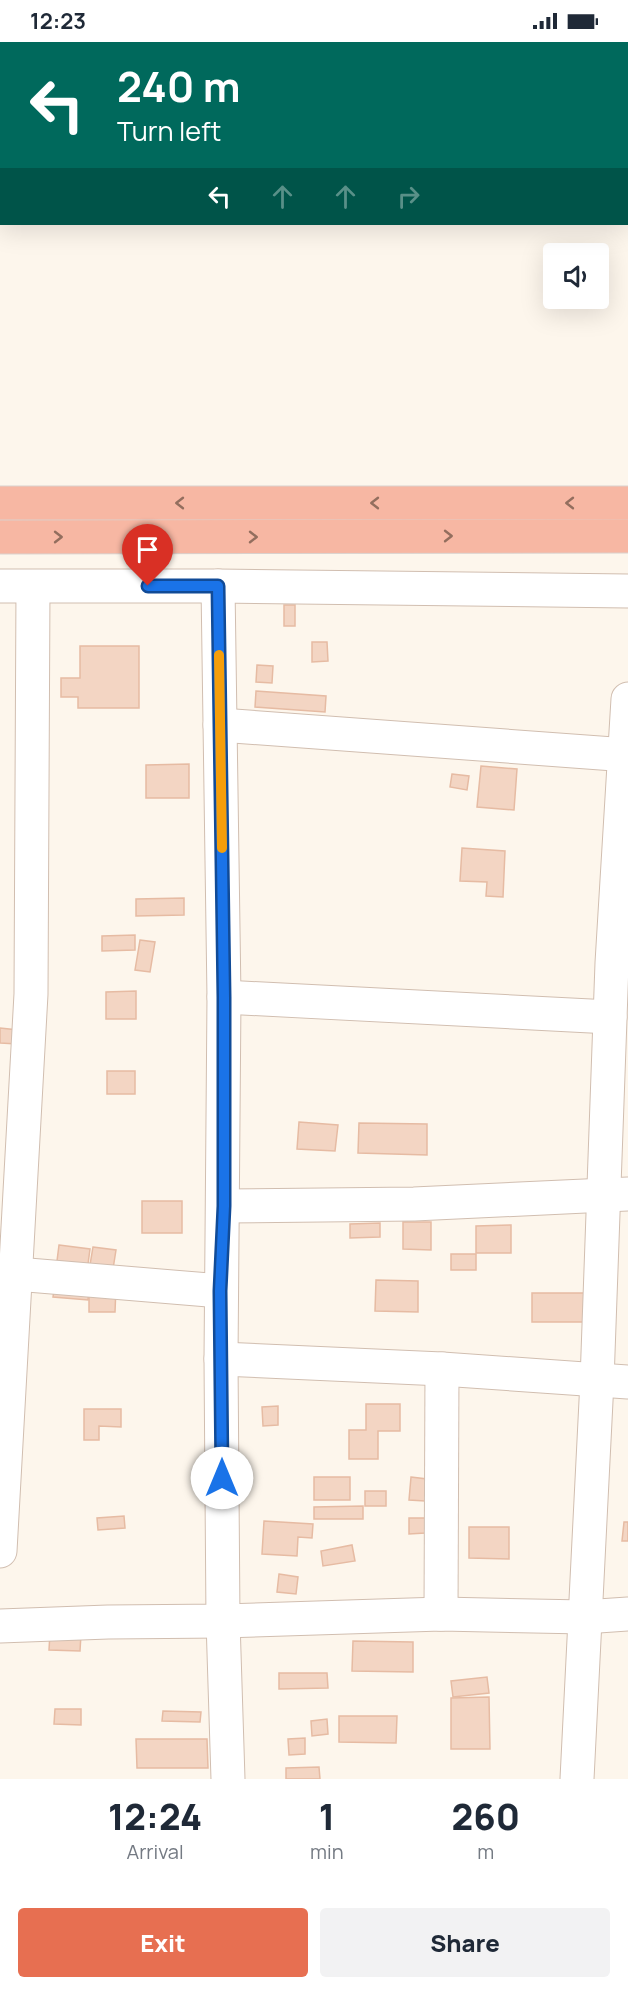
<!DOCTYPE html>
<style>
body{margin:0;font-family:Manrope,sans-serif;background:#f2f2f3;color:#1f2937;height:100vh;display:flex;flex-direction:column;font-size:22px;white-space:nowrap}
*{box-sizing:border-box;margin:0}
p{font-size:20px;color:#747a83}
.icon{flex:none;width:33px;height:33px;fill:none;stroke:currentColor;stroke-width:2;stroke-linecap:round;stroke-linejoin:round}
.map{position:relative;height:1737px;overflow:hidden}
.side{display:flex;flex-direction:column;background:#fff;flex:1}
.side>*{flex:none}
.banner{position:absolute;left:0px;top:0px;width:628px;height:183px;box-shadow:0 6px 24px #0002;background:#00695c;color:#fff;overflow:hidden}
.buttons{position:absolute;left:543px;top:201px;display:grid;gap:12px}
.buttons a{display:grid;place-items:center;width:66px;height:66px;border-radius:6px;background:#fff;box-shadow:0 6px 24px #0002;font-size:30px}
.pin{position:absolute;display:grid;place-items:center;width:51px;height:51px;color:#fff;margin:-62px -26px;border-radius:50% 50% 50% 0;rotate:-45deg;box-shadow:0 0 6px #0007}
.pin .icon{rotate:45deg}
.me{position:absolute;width:66px;margin:-33px;rotate:0deg;stroke-linejoin:round;filter:drop-shadow(0 0 4px #0008)}
.turn{display:flex;align-items:center;gap:21px;height:126px;padding:0 18px;font-size:27px}
.turn .icon{width:78px;height:78px;stroke-width:2.5}
.turn b{display:block;font-size:42px;line-height:51px}
.lanes{display:flex;align-items:center;height:57px;padding:0 18px;background:#0003;justify-content:center;gap:30px;direction:ltr}
.lanes .off{opacity:.35}
.eta{display:flex;justify-content:space-evenly;align-items:center;height:102px;text-align:center}
.eta b{font-size:36px;font-weight:800;line-height:42px}
.action{display:flex;gap:12px;margin-top:auto;padding:12px 18px}
.action a{flex:1;height:69px;border-radius:6px;background:#e76f51;color:#fff;font-size:24px;font-weight:800;line-height:69px;text-align:center}
.action a+a{background:#f2f2f3;color:#1f2937}
.status{display:flex;justify-content:space-between;align-items:center;height:42px;padding:0 30px;background:#fff;direction:ltr}
.status svg{height:16px;fill:currentColor}
.map>svg:first-child{display:block}
.building{fill:#f3d5c3;stroke:#e6bba3;stroke-width:1.5}
.lines{fill:none;stroke-linecap:round;stroke-linejoin:round}
.minor-casing{stroke:#d1beb0;stroke-width:35}
.highway-casing{stroke:#dad1cd;stroke-width:35}
.minor{stroke:#fff;stroke-width:33}
.highway{stroke:#f7b7a3;stroke-width:33}
.oneway{stroke:#936e5e}
.route-casing{stroke:#114b97;stroke-width:15}
.route{stroke:#1a73e8;stroke-width:10}
.slow{stroke:#f59e0b;stroke-width:10}
</style>
<div class="status"><b>12:23</b><svg viewBox="0 0 49 12"><path d="M0 12V9h3v3zM5 12V6h3v6zM10 12V3h3v9zM15 12V0h3v12zM26 1h20v11H26zM47 4h2v5h-2z"/></svg></div>
<div class="map">
<svg width="628" height="1737" viewBox="0 0 628 1737">
<rect width="100%" height="100%" fill="#fdf6ec"/>
<g class="building">
<rect x="284" y="563" width="11" height="21"/>
<path d="M312 600H327L328 619 312 620Z"/>
<path d="M80 604H139V666H78V655H61V636H80Z"/>
<path d="M257 623 273 624 272 641 256 640Z"/>
<path d="M256 649 326 654 325 670 255 665Z"/>
<path d="M189 722V756H146V723Z"/>
<path d="M481 724 517 727 514 768 477 765Z"/>
<path d="M452 732 469 734 467 748 450 745Z"/>
<path d="M462 806 505 809 503 855 486 854 487 840 460 839Z"/>
<path d="M184 856V873L136 874V857Z"/>
<path d="M135 893V908L102 909V894Z"/>
<path d="M140 898 155 900 150 930 135 928Z"/>
<path d="M136 949V977H106V950Z"/>
<path d="M0 986 18 988 17 1002 0 1001Z"/>
<rect x="107" y="1029" width="28" height="23"/>
<path d="M299 1080 338 1083 335 1109 297 1107Z"/>
<path d="M359 1081 427 1082V1113L358 1111Z"/>
<rect x="142" y="1159" width="40" height="32"/>
<path d="M403 1180H431V1208L403 1207Z"/>
<path d="M380 1181V1195L350 1196V1182Z"/>
<path d="M511 1183V1211H476V1184Z"/>
<path d="M59 1203 90 1207 88 1222 57 1219Z"/>
<path d="M93 1205 116 1208 113 1227 90 1223Z"/>
<rect x="451" y="1212" width="25" height="16"/>
<path d="M376 1238 418 1239V1270L375 1269Z"/>
<path d="M55 1241 89 1244 88 1258 53 1255Z"/>
<path d="M89 1245H116L115 1270H89Z"/>
<path d="M532 1251H585L584 1280H532Z"/>
<path d="M366 1362H400V1389H378V1417H349V1388H366Z"/>
<path d="M278 1364V1383L263 1384 262 1365Z"/>
<path d="M84 1367H121V1385L99 1384V1398H84Z"/>
<rect x="314" y="1435" width="36" height="23"/>
<path d="M411 1435 427 1437 425 1459 409 1458Z"/>
<rect x="365" y="1449" width="21" height="15"/>
<path d="M363 1464V1477H314V1465Z"/>
<path d="M124 1474 125 1486 98 1488 97 1476Z"/>
<path d="M409 1476H425V1491L409 1492Z"/>
<path d="M264 1479 313 1482 312 1496 298 1495 297 1514 262 1512Z"/>
<path d="M624 1480H628V1499H622Z"/>
<path d="M469 1485H509V1517L469 1516Z"/>
<path d="M352 1503 355 1519 323 1524 321 1509Z"/>
<path d="M279 1532 298 1535 296 1552 277 1550Z"/>
<path d="M50 1591 81 1592 80 1609 49 1608Z"/>
<path d="M353 1599 413 1600V1630L352 1629Z"/>
<path d="M279 1631H327L328 1646 279 1647Z"/>
<path d="M487 1635 489 1651 453 1655 451 1639Z"/>
<path d="M489 1655 490 1707H451V1656Z"/>
<path d="M55 1667H81V1683L54 1682Z"/>
<path d="M163 1669 201 1670 200 1680 162 1679Z"/>
<path d="M339 1674H397L396 1701 339 1700Z"/>
<path d="M327 1677 328 1692 312 1694 311 1679Z"/>
<path d="M305 1696V1712L289 1713 288 1697Z"/>
<path d="M136 1697H207L208 1726H137Z"/>
<path d="M319 1725 320 1737H286V1726Z"/>
</g>
<g class="lines">
<g class="minor-casing">
<g id="minor">
<path d="M25 2V0"/>
<path d="M0 44 2 41"/>
<path d="M0 544H218L628 549"/>
<path d="M218 544 224 955 221 1317 223 1579 228 1737"/>
<path d="M220 683 628 713"/>
<path d="M224 955 610 975"/>
<path d="M224 1164 414 1162 628 1152"/>
<path d="M16 1232 221 1249"/>
<path d="M221 1317 442 1327 628 1340"/>
<path d="M0 1509 31 952 33 545"/>
<path d="M441 1572 442 1327"/>
<path d="M0 1584 108 1580 223 1579 441 1572 584 1575 628 1572"/>
<path d="M577 1737 597 1339 612 921 628 657"/>
</g>
</g>
<g class="highway-casing">
<g id="highway">
<path d="M0 461H628"/>
<path d="M0 495 628 494"/>
</g>
</g>
<use href="#minor" class="minor"/>
<use href="#highway" class="highway"/>
</g>
<defs><path id="oneway-chevron" d="M-2-3.5L2.5 0L-2 3.5" fill="none" stroke-width="1.6" stroke-linecap="round" stroke-linejoin="round" transform="scale(1.5)"/></defs>
<g class="oneway">
<use href="#oneway-chevron" transform="translate(180 461) rotate(-180)"/>
<use href="#oneway-chevron" transform="translate(375 461) rotate(-180)"/>
<use href="#oneway-chevron" transform="translate(570 461) rotate(180)"/>
<use href="#oneway-chevron" transform="translate(448 494)"/>
<use href="#oneway-chevron" transform="translate(58 495)"/>
<use href="#oneway-chevron" transform="translate(253 495)"/>
</g>
<g class="lines">
<g class="route-casing">
<path id="route" d="M148 544H218L224 955V1164L220 1249 222 1436"/>
</g>
<use href="#route" class="route"/>
<path class="slow" d="M219 613 222 806"/>
</g>
</svg>
<div class="buttons">
<a><svg class="icon" aria-label="sound" viewBox="0 0 24 24"><path d="M4 9h4l5-4v14l-5-4H4zM17 9q2 3 0 6"/></svg></a>
</div>
<div class="pin" style="left:148px;top:544px;background:#d93025"><svg class="icon" aria-label="arrive" viewBox="0 0 24 24"><path d="M6 21V4h12l-3 4 3 4H6"/></svg></div>
<svg class="me" style="left:222px;top:1436px" viewBox="-20 -20 40 40"><circle r="19" fill="#fff"/><path d="M0-13L10 11 0 6-10 11z" fill="#1a73e8"/></svg>
<div class="banner">
<div class="turn"><svg class="icon" aria-label="left" viewBox="0 0 24 24"><path d="M17 20v-9H6M10 6l-5 5 5 5"/></svg><div><b>240 m</b>Turn left</div></div>
<div class="lanes"><svg class="icon" aria-label="left" viewBox="0 0 24 24"><path d="M17 20v-9H6M10 6l-5 5 5 5"/></svg><svg class="icon off" aria-label="ahead" viewBox="0 0 24 24"><path d="M12 20V5M6 11l6-6 6 6"/></svg><svg class="icon off" aria-label="ahead" viewBox="0 0 24 24"><path d="M12 20V5M6 11l6-6 6 6"/></svg><svg class="icon off" aria-label="right" viewBox="0 0 24 24"><path d="M7 20v-9h11M14 6l5 5-5 5"/></svg></div>
</div>
</div>
<section class="side">
<div class="eta">
<div><b>12:24</b><p>Arrival</p></div>
<div><b>1</b><p>min</p></div>
<div><b>260</b><p>m</p></div>
</div>
<div class="action"><a>Exit</a><a>Share</a></div>
</section>
